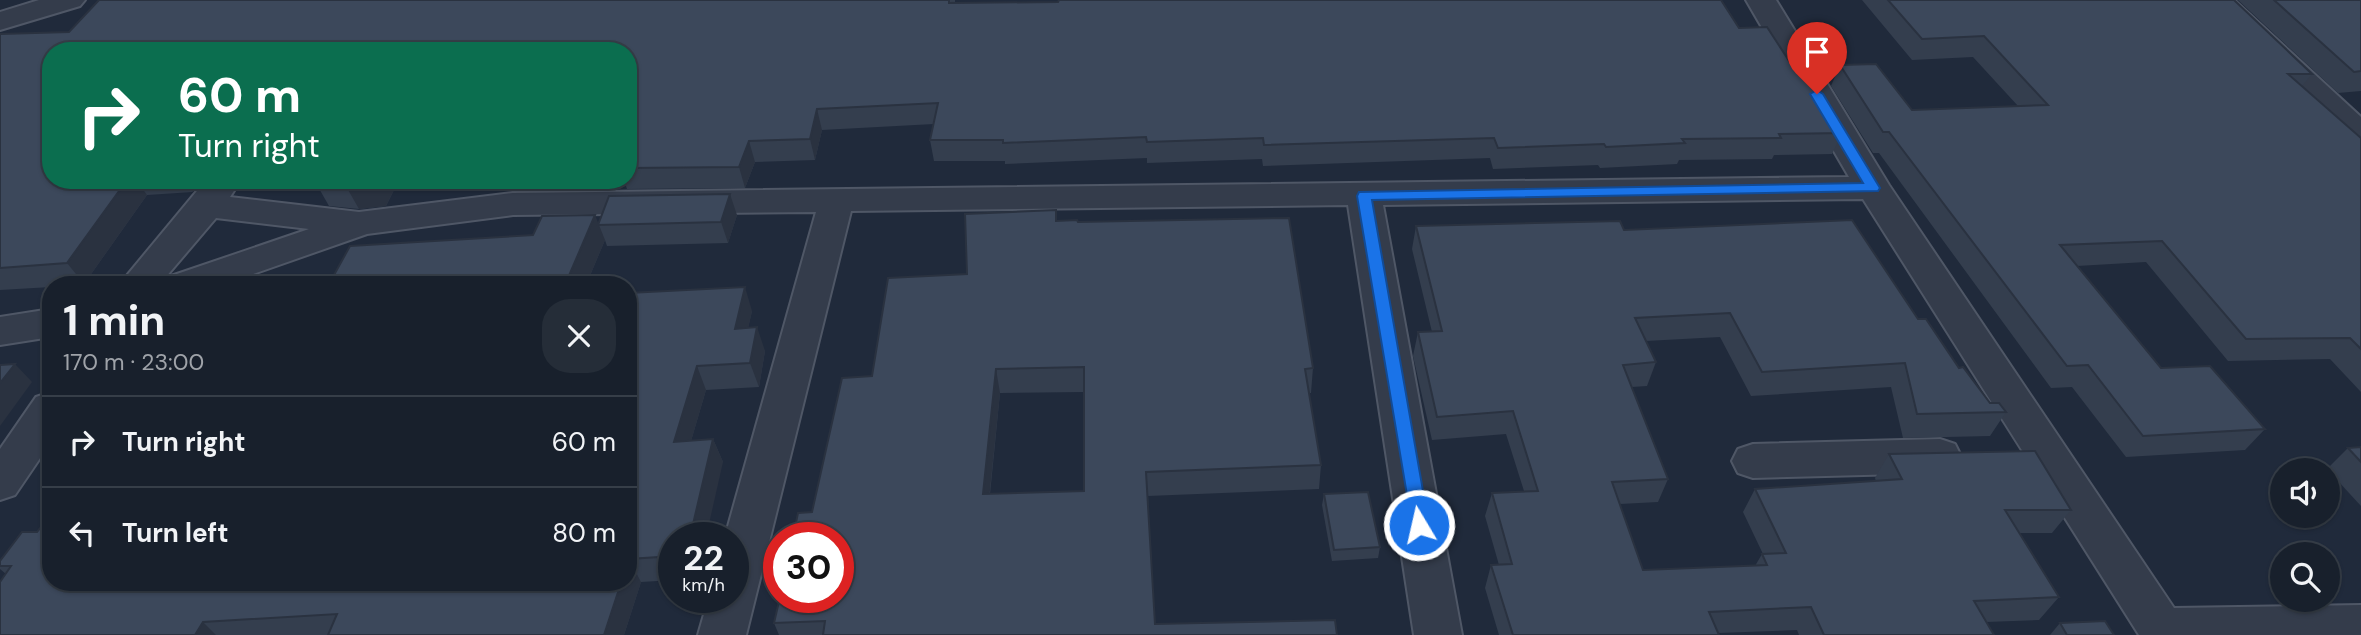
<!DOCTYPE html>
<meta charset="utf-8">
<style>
body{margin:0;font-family:"DM Sans",sans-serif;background:#252d38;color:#f1f3f6;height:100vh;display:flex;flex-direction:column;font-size:26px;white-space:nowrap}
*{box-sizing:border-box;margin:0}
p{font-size:23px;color:#9fa3a9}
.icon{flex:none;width:38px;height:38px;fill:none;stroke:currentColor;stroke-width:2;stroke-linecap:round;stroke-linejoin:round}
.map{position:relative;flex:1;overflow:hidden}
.drawer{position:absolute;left:42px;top:276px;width:595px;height:315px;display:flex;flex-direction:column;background:#18202c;border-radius:28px;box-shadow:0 2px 5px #0004,0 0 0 2px #363e48}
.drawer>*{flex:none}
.banner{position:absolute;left:42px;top:42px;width:595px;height:147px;border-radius:28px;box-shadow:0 2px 5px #0004,0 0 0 2px #363e48;background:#0b6e4f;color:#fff;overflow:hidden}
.buttons{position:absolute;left:2270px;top:458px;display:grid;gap:14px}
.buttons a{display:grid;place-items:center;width:70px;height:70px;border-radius:50%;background:#18202c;box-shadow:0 2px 5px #0004,0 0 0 2px #363e48;font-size:35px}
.speed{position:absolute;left:658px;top:522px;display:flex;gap:14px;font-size:35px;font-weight:700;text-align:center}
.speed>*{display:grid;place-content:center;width:91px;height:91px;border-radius:50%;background:#18202c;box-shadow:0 2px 5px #0004,0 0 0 2px #363e48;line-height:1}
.speed small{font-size:18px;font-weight:400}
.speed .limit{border:10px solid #d22;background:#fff;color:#111}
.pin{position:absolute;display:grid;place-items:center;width:60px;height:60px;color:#fff;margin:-72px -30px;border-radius:50% 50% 50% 0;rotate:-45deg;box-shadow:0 0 7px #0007}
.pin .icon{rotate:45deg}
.me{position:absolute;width:77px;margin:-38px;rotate:351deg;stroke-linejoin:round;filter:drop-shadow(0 0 5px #0008)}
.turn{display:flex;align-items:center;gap:24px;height:147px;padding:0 21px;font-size:32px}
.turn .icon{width:91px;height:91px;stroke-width:2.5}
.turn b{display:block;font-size:49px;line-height:60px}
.round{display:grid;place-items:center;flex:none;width:74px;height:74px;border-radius:28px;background:#252d38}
.summary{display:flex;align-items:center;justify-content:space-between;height:119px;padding:0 21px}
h1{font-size:42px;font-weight:700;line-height:52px}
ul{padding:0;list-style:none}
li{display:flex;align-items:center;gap:21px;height:91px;padding:0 21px;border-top:2px solid #363e48}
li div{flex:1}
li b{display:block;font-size:26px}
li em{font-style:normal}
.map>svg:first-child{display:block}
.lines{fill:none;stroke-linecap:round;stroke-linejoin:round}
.minor-casing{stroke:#4f5766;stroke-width:4}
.minor{fill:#343c4b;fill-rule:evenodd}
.wall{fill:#343e4e;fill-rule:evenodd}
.shaded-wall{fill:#2a3240}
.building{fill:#3c485b;stroke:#2a3240;stroke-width:2;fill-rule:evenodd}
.route{fill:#1a73e8;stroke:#114b97;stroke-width:2}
</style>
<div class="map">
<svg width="2361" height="635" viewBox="0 0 2361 635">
<rect width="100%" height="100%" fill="#202a3b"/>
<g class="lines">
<g class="minor-casing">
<g id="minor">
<path d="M39 0H85L80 6 0 30V12Z"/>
<path d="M1746 0H1776L1889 185 2174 608 2361 605V635H2139L1863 199 1383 205 1462 635H1414L1348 205 851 211 746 635H698L709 597H733V537H725L816 212 513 215 367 234 222 285H165L171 276 309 229 216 218 159 285H119L206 180H241L230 197 359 212 513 193 1849 177Z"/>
<path d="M2202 0H2234L2361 117V145L2349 142Z"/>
<path d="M51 309V337L0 345V317Z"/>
<path d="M51 392V442L15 495 0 500V449L36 397Z"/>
<path d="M1940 439 1955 444 1961 456 1955 468 1940 473 1753 478 1738 473 1732 461 1738 449 1753 444Z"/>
</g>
</g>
<use href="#minor" class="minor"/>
</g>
<g class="wall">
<path d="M99 0H955V3L1739 28 1793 67 1842 133 1832 154 1774 155 1772 159 1679 160 1677 164 1600 168 1598 165 1493 169 1490 158 1263 166 1262 159 1147 163V158L1005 164V161H934L930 140 934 124 822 130 815 160 755 162 745 188 627 189 624 180H628V51L51 180H203L193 192 147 195 84 284 51 285V287L0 290V34L69 32Z"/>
<path d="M1862 0H2234L2312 74 2302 86 2361 138V392L2330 359 2228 361 2146 262 2077 266 2161 368 2265 429 2245 450 2126 457 2072 387 2051 388 1879 153H1873L1831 86 1840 65 1912 110 2018 106 1973 57 1912 60Z"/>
<path d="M2238 0H2361V91L2338 93Z"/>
<path d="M234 180H399L386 206 359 209 329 206 317 185 318 183 239 188Z"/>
<path d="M737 215 728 243 607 246 605 240 586 285H200L334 275 599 224Z"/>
<path d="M1057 221 1078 222 1313 368 1311 393H1309L1321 465 1319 489 1148 496 1155 624 1337 635H779L774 623 812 512 872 376ZM1084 392V491L990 494 1000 393Z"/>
<path d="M1416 226 1624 230 1918 319 1990 403 2006 412 1990 436 1903 438 1891 387 1751 396 1720 337 1646 341 1656 362 1647 386 1632 387 1668 479 1658 502 1620 504 1643 570 1755 566 1762 554H1763L1743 512 1755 489 1876 481 1875 478 1889 454 2071 510 2052 533H2020L2059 597 2039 620 1986 622 1994 635H1799L1797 630 1718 633 1719 635H1499L1485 588 1491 565H1499L1485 516 1492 493 1524 491 1506 434 1432 440 1413 356 1418 332H1432L1412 249Z"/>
<path d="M628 293 752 311 748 328 765 351 759 387 706 390 691 441 713 439 723 462 674 537V580L641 582 624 635H0L6 574 0 569V561L37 532 628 583Z"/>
<path d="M2361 447V506L2327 469 2348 448Z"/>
<path d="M1324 494 1380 547 1378 558 1332 561 1322 505Z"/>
<path d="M2060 623 2114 635H2050Z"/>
</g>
<g class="shaded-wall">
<path d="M817 109 822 130 815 160 810 139Z"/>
<path d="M749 141 755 162 745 188 739 167Z"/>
<path d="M127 180H136L147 195 84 284 67 263Z"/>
<path d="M184 180H203L193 192Z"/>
<path d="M377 180H399L386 206 359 209 347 188Z"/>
<path d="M730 194 737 215 728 243 721 222Z"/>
<path d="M595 215 605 240 586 285H565Z"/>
<path d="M745 287 752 311 743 352 735 329Z"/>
<path d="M757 327 765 351 759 387 750 363Z"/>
<path d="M15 364 32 382 0 426V383Z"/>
<path d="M697 366 706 390 684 465 674 442Z"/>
<path d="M996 369 1000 393 987 518 983 494Z"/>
<path d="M713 439 723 462 706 537H690Z"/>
<path d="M629 559 641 582 624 635H604L621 583H628Z"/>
<path d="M203 622 216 635H195Z"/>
</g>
<g class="building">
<path d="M99 0H949V3L1058 2 1059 0H1721L1739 28 1767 27 1793 67H1802L1842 133 1779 134 1781 138 1682 139 1685 143 1606 147 1604 144 1498 148 1494 138 1264 145 1263 138 1147 142 1146 137 1003 143V140H930L938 103 817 109 810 139 749 141 739 167 628 168V51H51V180H127L67 263 0 268V34L69 32Z"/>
<path d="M1888 0H2234L2312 74H2288L2361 138V349L2350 338 2246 339 2162 241 2060 245 2161 368 2210 366 2265 429 2143 436 2088 365 2067 366 1889 132H1883L1840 65 1876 64 1912 110 2048 105 1984 36 1922 39Z"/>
<path d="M2274 0H2361V71L2354 72Z"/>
<path d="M319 180H377L374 185 347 188 317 185Z"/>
<path d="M730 194 721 222 598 225 609 196Z"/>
<path d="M1056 210V221L1077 220 1078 222 1289 218 1313 368 1305 369 1321 465 1146 472 1155 624 1335 620 1337 635H823L825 621 774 623 780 597H838V537H793L798 513 812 512 842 378 872 376 888 278 967 274 965 214ZM1084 367V491L983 494 996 369Z"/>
<path d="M595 215 565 285H200L231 283 233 280 334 275 350 246 533 235 542 216Z"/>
<path d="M1852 220 1918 319H1926L1959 368 1963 367 1990 403H1999L2006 412 1917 414 1905 363 1762 372 1730 313 1635 318 1656 362 1623 365 1668 479 1612 482 1643 570 1767 565 1762 554 1786 553 1755 489 1902 479 1889 454 2035 451 2071 510H2005L2059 597 1974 601 1994 635H1824L1811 607 1709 612 1719 635H1513L1491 565 1512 564 1492 493 1538 491 1513 411 1437 417 1418 332 1442 331 1416 226 1620 221 1624 230Z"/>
<path d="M745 287 735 329 757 327 750 363 697 366 674 442 713 439 690 537H674V556L629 559 628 562V293Z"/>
<path d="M15 364 0 383V365Z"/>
<path d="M2361 447V462L2348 448Z"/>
<path d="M1368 492 1380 547 1334 550 1324 494Z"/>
<path d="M51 514V583H621L604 635H328L337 614 203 622 195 635H0V582L11 566H0V561L22 532H37Z"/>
<path d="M2105 621 2114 635H2067L2060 623Z"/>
</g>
<path class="route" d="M1817 90 1823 94 1880 188 1878 191 1372 200 1429 525 1426 531H1413L1357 196 1359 192 1863 183 1810 94Z"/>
</svg>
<div class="buttons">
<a><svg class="icon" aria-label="sound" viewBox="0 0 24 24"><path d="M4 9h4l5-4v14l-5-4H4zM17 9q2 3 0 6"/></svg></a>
<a><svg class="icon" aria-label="search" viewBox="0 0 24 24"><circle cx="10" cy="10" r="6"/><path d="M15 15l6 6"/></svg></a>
</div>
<div class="speed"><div>22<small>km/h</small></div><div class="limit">30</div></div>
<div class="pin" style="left:1817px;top:94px;background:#d93025"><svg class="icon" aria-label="arrive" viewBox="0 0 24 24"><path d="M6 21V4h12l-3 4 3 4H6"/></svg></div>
<svg class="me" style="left:1419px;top:525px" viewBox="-20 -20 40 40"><circle r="17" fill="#1a73e8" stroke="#fff" stroke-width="3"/><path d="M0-11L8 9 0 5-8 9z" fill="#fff"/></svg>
<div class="banner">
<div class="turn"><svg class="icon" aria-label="right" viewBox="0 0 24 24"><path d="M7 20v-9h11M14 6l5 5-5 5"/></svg><div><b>60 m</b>Turn right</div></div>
</div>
<section class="drawer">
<div class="summary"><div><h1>1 min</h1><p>170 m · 23:00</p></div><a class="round"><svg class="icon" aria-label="close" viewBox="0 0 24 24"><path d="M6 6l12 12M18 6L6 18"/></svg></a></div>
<ul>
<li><svg class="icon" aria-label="right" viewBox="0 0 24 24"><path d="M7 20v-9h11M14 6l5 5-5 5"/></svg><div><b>Turn right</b></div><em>60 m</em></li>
<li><svg class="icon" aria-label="left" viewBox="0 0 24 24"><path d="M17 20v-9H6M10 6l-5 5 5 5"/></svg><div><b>Turn left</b></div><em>80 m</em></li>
</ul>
</section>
</div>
